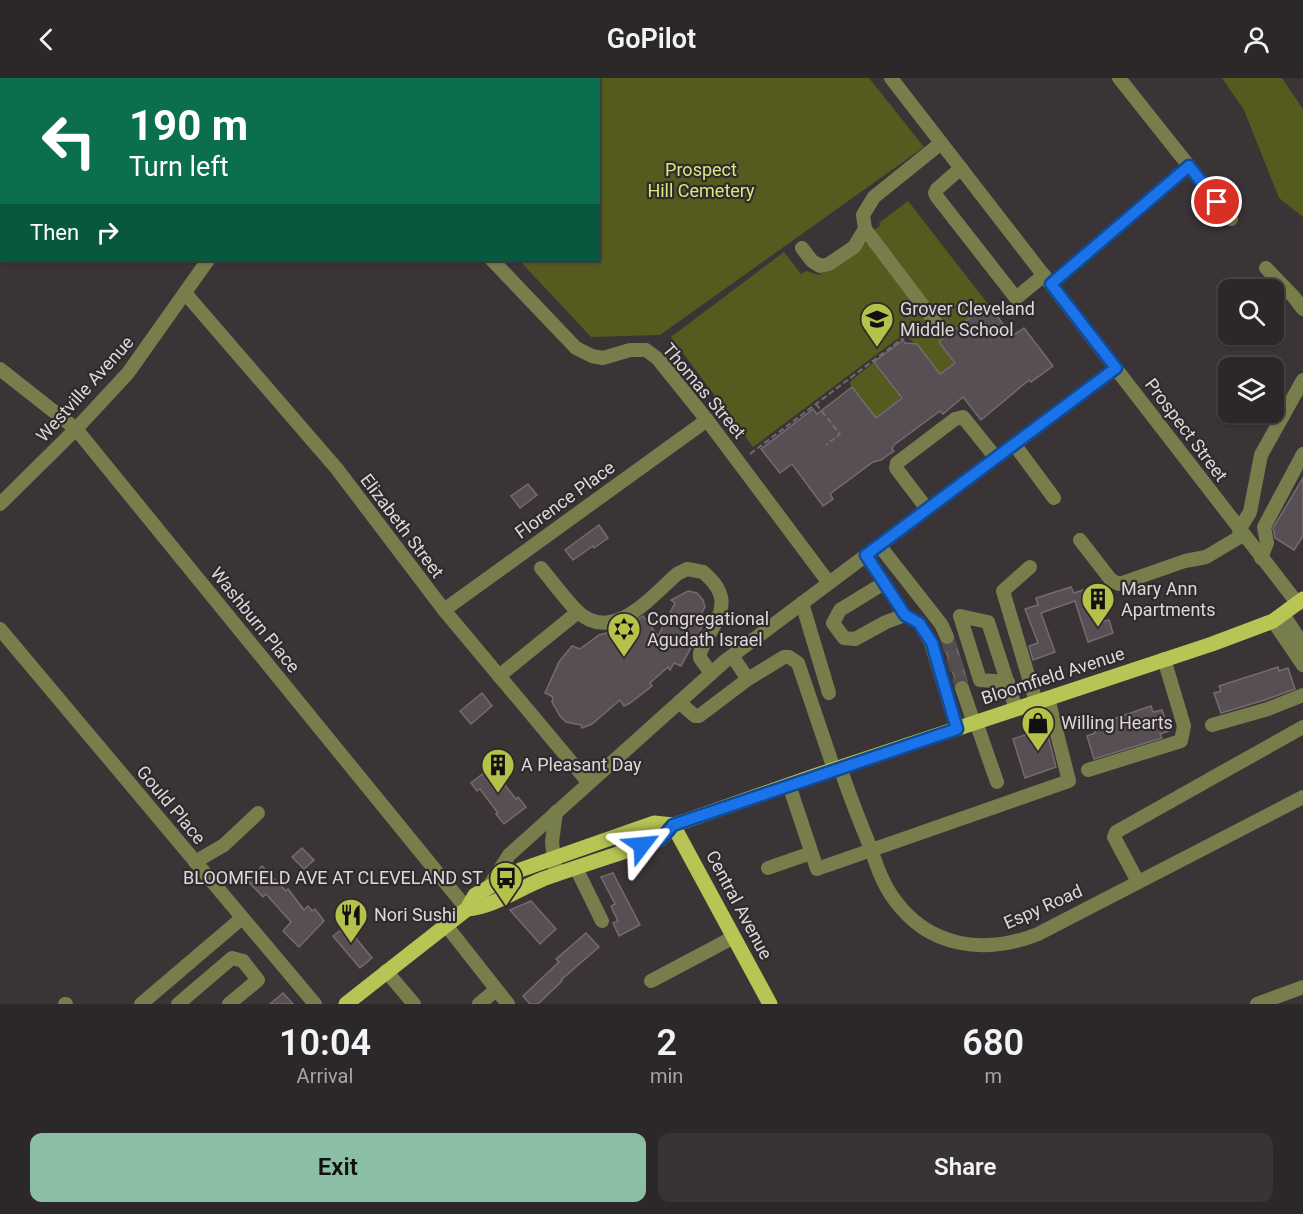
<!DOCTYPE html>
<style>
body{margin:0;font-family:Roboto,sans-serif;background:#383335;color:#f1f3f6;height:100vh;display:flex;flex-direction:column;font-size:22px;white-space:nowrap}
*{box-sizing:border-box;margin:0}
p{font-size:20px;color:#a6a5a8}
.icon{flex:none;width:33px;height:33px;fill:none;stroke:currentColor;stroke-width:2;stroke-linecap:round;stroke-linejoin:round}
.map{position:relative;height:926px;overflow:hidden}
.side{display:flex;flex-direction:column;background:#2c2729;flex:1}
.side>*{flex:none}
.hud{position:absolute;left:0px;top:0px;width:600px;height:183px;box-shadow:0 2px 4px #0004,0 0 0 2px #484446;background:#0b6e4f;color:#fff;overflow:hidden}
.controls{position:absolute;left:1218px;top:201px;display:grid;gap:12px}
.controls a{display:grid;place-items:center;width:66px;height:66px;border-radius:12px;background:#2c2729;box-shadow:0 2px 4px #0004,0 0 0 2px #484446;font-size:30px}
.pin{position:absolute;display:grid;place-items:center;width:51px;height:51px;color:#fff;margin:-26px;border:3px solid #fff;border-radius:50%;box-shadow:0 2px 6px #0007}
.me{position:absolute;width:66px;margin:-33px;rotate:61deg;stroke-linejoin:round;filter:drop-shadow(0 0 4px #0008)}
.turn{display:flex;align-items:center;gap:21px;height:126px;padding:0 30px;font-size:27px}
.turn .icon{width:78px;height:78px;stroke-width:2.5}
.turn b{display:block;font-size:42px;line-height:51px}
.then{display:flex;align-items:center;height:57px;padding:0 30px;background:#0003;gap:12px;font-size:22px}
.eta{display:flex;justify-content:space-evenly;align-items:center;height:102px;text-align:center}
.eta b{font-size:36px;font-weight:600;line-height:42px}
.button{display:flex;gap:12px;margin-top:auto;padding:12px 30px}
.button a{flex:1;height:69px;border-radius:12px;background:#8abfa5;color:#111;font-size:24px;font-weight:600;line-height:69px;text-align:center}
.button a+a{background:#383335;color:#f1f3f6}
header{display:flex;justify-content:space-between;align-items:center;height:78px;padding:0 30px;background:#2c2729;font-size:27px;font-weight:600}
.map>svg:first-child{display:block}
.green{fill:#555a1f}
.building{fill:#574f53;stroke:#746b6f;stroke-width:1.5}
.lines{fill:none;stroke-linecap:round;stroke-linejoin:round}
.minor-tunnel{stroke:#534d4f;stroke-width:14;stroke-dasharray:14 7;stroke-linecap:butt}
.path{stroke:#726b6e;stroke-width:2;stroke-dasharray:6 3;stroke-linecap:butt}
.minor{stroke:#787e4b;stroke-width:14}
.major{stroke:#b8c453;stroke-width:15}
.route-casing{stroke:#114b97;stroke-width:15}
.route{stroke:#1a73e8;stroke-width:10}
.labels{text-anchor:middle;stroke-width:4.5;stroke-linejoin:round;paint-order:stroke}
.park-label{font-size:18px;fill:#dbe77c;stroke:#312a2d}
.poi-label{font-size:18px;fill:#ddd8da;stroke:#312a2d;text-anchor:start}
.street-label{font-size:18px;fill:#ddd8da;stroke:#312a2d}
</style>
<header><svg class="icon" aria-label="back" viewBox="0 0 24 24"><path d="M15 5l-7 7 7 7"/></svg>GoPilot<svg class="icon" aria-label="person" viewBox="0 0 24 24"><circle cx="12" cy="8" r="4"/><path d="M4 21q1-7 8-7t8 7"/></svg></header>
<div class="map">
<svg width="1303" height="926" viewBox="0 0 1303 926">
<rect width="100%" height="100%" fill="#3b3437"/>
<g class="green">
<path d="M352 0H869L924 69 660 257 591 259 519 182H598V2Z"/>
<path d="M1222 0H1282L1303 31V139L1279 120 1244 32Z"/>
<path d="M908 123 988 226 939 264 955 285 940 296 905 255 753 369 671 259 784 174 801 196 806 193 819 197 877 157 874 152 880 148 879 145Z"/>
<path d="M874 284 900 318 899 322 876 340 850 306 851 303Z"/>
</g>
<g class="building">
<path d="M988 226 1012 258 1024 250 1053 288 1031 304 1029 302 981 342 963 319 943 336 940 333 894 367 892 371 894 373 881 382 873 384 830 416 833 421 823 428 792 386 780 395 761 371 813 331 817 336 852 309 876 340 902 320 874 284 903 262 905 265 917 266 940 296 955 285 939 264Z"/>
<path d="M1303 400V458L1294 472 1275 460 1273 450Z"/>
<path d="M528 406 537 417 520 430 511 418Z"/>
<path d="M599 447 608 460 594 470 593 468 573 482 565 472Z"/>
<path d="M1071 509 1074 515 1086 511 1097 545 1109 542 1113 555 1088 564 1075 523 1041 535 1055 574 1033 582 1029 568 1038 565 1025 531 1038 527 1036 520Z"/>
<path d="M688 513 697 515 703 522 705 529 698 542 704 545 681 588 674 585 670 592 668 589 650 605 652 608 630 625 624 628 620 622 592 646 582 650 581 647 566 644 560 638 552 624 553 619 545 615 559 584 572 568 580 571 599 557 619 552 643 538 658 558 675 525 671 522Z"/>
<path d="M955 564 967 603 960 601 956 604 944 567H950Z"/>
<path d="M1278 589 1279 593 1288 590 1295 611 1265 622 1221 635 1214 615 1221 613 1219 608Z"/>
<path d="M482 615 492 628 471 646 460 633Z"/>
<path d="M1151 628 1153 634 1162 632 1169 653 1160 656 1162 660 1094 681 1087 658 1095 655 1093 648Z"/>
<path d="M1046 650 1056 689 1025 700 1013 661Z"/>
<path d="M493 688 499 696 497 697 516 721 518 719 526 729 504 746 496 736 498 735 480 711 477 713 471 705Z"/>
<path d="M302 770 314 782 304 791 292 779Z"/>
<path d="M262 788 286 813 288 811 304 832 308 828 312 833 315 831 324 843 299 869 283 853 291 844 266 816 263 819 248 803Z"/>
<path d="M613 795 640 847 619 858 613 845 618 843 611 828 615 826 601 799Z"/>
<path d="M531 823 556 851 540 866 510 832Z"/>
<path d="M346 848 372 880 360 890 333 858Z"/>
<path d="M586 855 599 869 561 902 562 903 538 926H530L523 918 559 884 556 881Z"/>
<path d="M283 915 293 926H270Z"/>
</g>
<g class="lines">
<path class="minor-tunnel" d="M947 559 962 610"/>
<g class="path">
<path d="M816 326 840 356 826 367"/>
<path d="M750 376 907 257"/>
</g>
<g class="minor">
<path d="M891 0 1298 526"/>
<path d="M1119 0 1231 141"/>
<path d="M87 2V0"/>
<path d="M326 2 327 0"/>
<path d="M0 44 2 45"/>
<path d="M961 90 937 111 935 115 937 119 1016 220 1044 197"/>
<path d="M0 124 2 123"/>
<path d="M865 151 939 249"/>
<path d="M802 170 812 183 820 188 829 186 854 169 865 151 863 137 874 119 941 65"/>
<path d="M492 182 576 270 592 278 603 280 630 272H646L658 281 707 342 829 505"/>
<path d="M1266 190 1293 218 1303 231"/>
<path d="M1051 206 1189 88"/>
<path d="M185 215 337 391 444 532 588 704"/>
<path d="M0 291 76 351 467 831"/>
<path d="M1014 366 1054 420"/>
<path d="M0 426 76 351 128 295 208 182"/>
<path d="M927 431 899 394 896 390 897 385 955 341 963 339 996 380"/>
<path d="M1239 452 1250 434 1261 377 1303 302"/>
<path d="M1080 462 1111 502 1119 506 1185 483 1206 479 1243 457"/>
<path d="M879 467 941 546 947 559"/>
<path d="M866 477 884 505 840 532 833 545 844 560 855 561 886 544 905 537"/>
<path d="M1261 480 1267 465 1264 449 1303 376"/>
<path d="M1030 489 1003 513 1036 624"/>
<path d="M541 490C553 504 564 520 577 533 612 567 651 519 677 496L687 491 703 494C739 524 714 542 700 575V580L711 595"/>
<path d="M884 505 905 537 919 545 931 565 957 651"/>
<path d="M802 525 829 615"/>
<path d="M444 532 707 342"/>
<path d="M1283 536 1303 567"/>
<path d="M1273 543 1303 587"/>
<path d="M0 551 315 926"/>
<path d="M732 578 748 601"/>
<path d="M499 598 578 534"/>
<path d="M1008 604 980 602 960 538 988 544 1016 631"/>
<path d="M962 610 974 645"/>
<path d="M679 624 695 638H699L748 601 784 579H789L798 585 834 691"/>
<path d="M976 644 997 704"/>
<path d="M1212 647 1268 631 1303 617"/>
<path d="M840 689C849 717 860 744 871 771 877 789 883 806 894 821 929 870 985 877 1038 856L1303 719"/>
<path d="M1088 692 1181 663 1184 648 1164 581"/>
<path d="M789 707 817 791 1069 703 1048 620"/>
<path d="M195 784 224 767 258 735"/>
<path d="M576 790 602 843"/>
<path d="M768 790 811 775"/>
<path d="M556 797 552 764 556 734"/>
<path d="M1138 804 1114 759 1116 754 1303 649"/>
<path d="M490 807 509 777 725 583 1116 290"/>
<path d="M445 846 508 926"/>
<path d="M386 893 414 926"/>
<path d="M651 903 734 859"/>
<path d="M65 926H66"/>
<path d="M141 926 242 840"/>
<path d="M178 926 232 880 243 883"/>
<path d="M229 926 258 902 243 883"/>
<path d="M479 926 496 912"/>
<path d="M1257 926 1303 909"/>
</g>
<g class="major">
<path d="M673 747 770 926"/>
<path d="M467 831C493 829 518 811 543 801 582 787 622 775 661 761L673 747"/>
<path d="M346 926 467 831 475 817 520 792 654 745 673 747 688 742 811 699 1212 566 1273 543 1303 521"/>
</g>
</g>
<g class="lines">
<g class="route-casing">
<path id="route" d="M642 767 661 761 673 747 957 651 932 565 919 545 905 537 866 477 1116 290 1051 206 1189 88 1217 124"/>
</g>
<use href="#route" class="route"/>
</g>
<defs>
<g id="school-pin" transform="scale(1.725)"><path d="M0 17L-7.5 6A9.5 9.5 0 1 1 7.5 6Z" fill="#b6c149" stroke="#312a2d"/><path d="M0-5L7-2L0 1L-7-2ZM-4 1L0 2.5L4 1V4Q0 6-4 4Z" fill="#111"/></g>
<g id="building-pin" transform="scale(1.725)"><path d="M0 17L-7.5 6A9.5 9.5 0 1 1 7.5 6Z" fill="#b6c149" stroke="#312a2d"/><path d="M-4-6H4V6H1V3H-1V6H-4ZM-2.5-4.3h1.7v1.8h-1.7ZM.8-4.3h1.7v1.8H.8ZM-2.5-1h1.7V.8h-1.7ZM.8-1h1.7V.8H.8Z" fill="#111"/></g>
<g id="synagogue-pin" transform="scale(1.725)"><path d="M0 17L-7.5 6A9.5 9.5 0 1 1 7.5 6Z" fill="#b6c149" stroke="#312a2d"/><path d="M0-6.5L5.6 3.2H-5.6ZM0 6.5L5.6-3.2H-5.6Z" fill="#111"/></g>
<g id="shop-pin" transform="scale(1.725)"><path d="M0 17L-7.5 6A9.5 9.5 0 1 1 7.5 6Z" fill="#b6c149" stroke="#312a2d"/><path d="M-5-2.5h2.3a2.7 3.5 0 0 1 5.4 0H5L5.5 6h-11ZM-1.5-2.5h3a1.5 2.3 0 0 0-3 0Z" fill="#111"/></g>
<g id="bus-pin" transform="scale(1.725)"><path d="M0 17L-7.5 6A9.5 9.5 0 1 1 7.5 6Z" fill="#b6c149" stroke="#312a2d"/><path d="M-5-6H5V4H4V6H2V4H-2V6H-4V4H-5ZM-3.5-4V0h7V-4ZM-3.5 1.2v1.5H-2V1.2ZM2 1.2v1.5H3.5V1.2Z" fill="#111"/></g>
<g id="restaurant-pin" transform="scale(1.725)"><path d="M0 17L-7.5 6A9.5 9.5 0 1 1 7.5 6Z" fill="#b6c149" stroke="#312a2d"/><path d="M-5-6h1v4h1v-4h1v4h1v-4h1v5L-1.5 .5V6h-2V.5L-5-1ZM5-6V6H3V1.5H1.5Q1.5-4 5-6Z" fill="#111"/></g>
</defs>
<g fill-rule="evenodd">
<use href="#school-pin" x="877" y="241"/>
<use href="#building-pin" x="1098" y="521"/>
<use href="#synagogue-pin" x="624" y="551"/>
<use href="#shop-pin" x="1038" y="645"/>
<use href="#building-pin" x="498" y="687"/>
<use href="#bus-pin" x="506" y="800"/>
<use href="#restaurant-pin" x="351" y="837"/>
</g>
<g class="labels">
<g class="park-label">
<text x="701" y="98">Prospect<tspan x="701" dy="21">Hill Cemetery</tspan></text>
</g>
<g class="poi-label">
<text x="900" y="237">Grover Cleveland<tspan x="900" dy="21">Middle School</tspan></text>
<text x="1121" y="517">Mary Ann<tspan x="1121" dy="21">Apartments</tspan></text>
<text x="647" y="547">Congregational<tspan x="647" dy="21">Agudath Israel</tspan></text>
<text x="1061" y="651">Willing Hearts</text>
<text x="521" y="693">A Pleasant Day</text>
<text x="483" y="806" text-anchor="end">BLOOMFIELD AVE AT CLEVELAND ST</text>
<text x="374" y="843">Nori Sushi</text>
</g>
<g class="street-label">
<text transform="translate(85 311) rotate(-48)" y="6">Westville Avenue</text>
<text transform="translate(704 313) rotate(50)" y="6">Thomas Street</text>
<text transform="translate(1186 352) rotate(53)" y="6">Prospect Street</text>
<text transform="translate(565 422) rotate(-36)" y="6">Florence Place</text>
<text transform="translate(402 448) rotate(53)" y="6">Elizabeth Street</text>
<text transform="translate(255 542) rotate(51)" y="6">Washburn Place</text>
<text transform="translate(1053 598) rotate(-18)" y="6">Bloomfield Avenue</text>
<text transform="translate(171 727) rotate(50)" y="6">Gould Place</text>
<text transform="translate(739 827) rotate(62)" y="6">Central Avenue</text>
<text transform="translate(1043 829) rotate(-24)" y="6">Espy Road</text>
</g>
</g>
</svg>
<div class="controls">
<a><svg class="icon" aria-label="search" viewBox="0 0 24 24"><circle cx="10" cy="10" r="6"/><path d="M15 15l6 6"/></svg></a>
<a><svg class="icon" aria-label="layers" viewBox="0 0 24 24"><path d="M12 4l9 5-9 5-9-5zM3 14l9 5 9-5"/></svg></a>
</div>
<div class="pin" style="left:1217px;top:124px;background:#d93025"><svg class="icon" aria-label="arrive" viewBox="0 0 24 24"><path d="M6 21V4h12l-3 4 3 4H6"/></svg></div>
<svg class="me" style="left:642px;top:767px" viewBox="-20 -20 40 40"><path d="M0-17L14 15 0 8-14 15z" fill="#1a73e8" stroke="#fff" stroke-width="4"/></svg>
<div class="hud">
<div class="turn"><svg class="icon" aria-label="left" viewBox="0 0 24 24"><path d="M17 20v-9H6M10 6l-5 5 5 5"/></svg><div><b>190 m</b>Turn left</div></div>
<div class="then">Then<svg class="icon" aria-label="right" viewBox="0 0 24 24"><path d="M7 20v-9h11M14 6l5 5-5 5"/></svg></div>
</div>
</div>
<section class="side">
<div class="eta">
<div><b>10:04</b><p>Arrival</p></div>
<div><b>2</b><p>min</p></div>
<div><b>680</b><p>m</p></div>
</div>
<div class="button"><a>Exit</a><a>Share</a></div>
</section>
